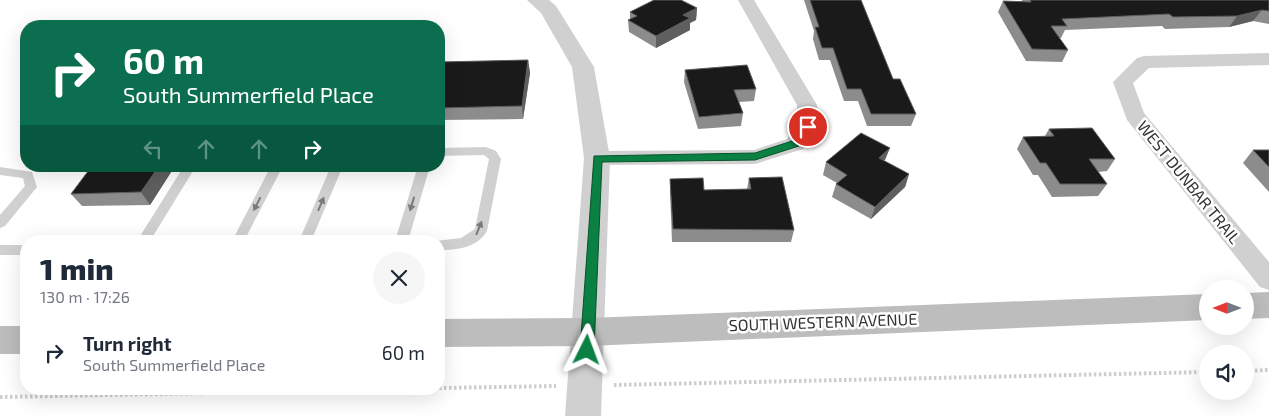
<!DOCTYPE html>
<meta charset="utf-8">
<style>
body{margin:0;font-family:"Exo 2",sans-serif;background:#f6f6f7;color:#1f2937;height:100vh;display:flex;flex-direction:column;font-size:19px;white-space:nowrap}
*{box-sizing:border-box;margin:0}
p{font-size:16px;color:#747a83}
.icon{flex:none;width:28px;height:28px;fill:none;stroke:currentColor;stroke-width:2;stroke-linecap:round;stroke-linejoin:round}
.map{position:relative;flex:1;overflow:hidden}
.sheet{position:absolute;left:20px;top:235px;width:425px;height:160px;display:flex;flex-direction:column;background:#fff;border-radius:20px;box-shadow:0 5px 20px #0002}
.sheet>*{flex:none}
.banner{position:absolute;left:20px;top:20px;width:425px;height:152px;border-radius:20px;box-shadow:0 5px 20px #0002;background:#0b6e4f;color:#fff;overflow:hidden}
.needle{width:32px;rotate:270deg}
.buttons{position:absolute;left:1199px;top:280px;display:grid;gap:10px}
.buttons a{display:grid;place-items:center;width:55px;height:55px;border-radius:50%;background:#fff;box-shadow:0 5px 20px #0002;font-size:25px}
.pin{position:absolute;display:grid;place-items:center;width:42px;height:42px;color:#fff;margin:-21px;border:2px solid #fff;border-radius:50%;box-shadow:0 1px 5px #0007}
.me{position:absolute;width:55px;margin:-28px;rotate:3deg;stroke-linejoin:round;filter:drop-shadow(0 0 4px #0008)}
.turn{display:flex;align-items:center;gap:18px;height:105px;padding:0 20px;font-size:22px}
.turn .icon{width:65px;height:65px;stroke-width:2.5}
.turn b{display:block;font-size:35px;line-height:42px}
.lanes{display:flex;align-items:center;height:48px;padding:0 20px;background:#0003;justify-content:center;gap:25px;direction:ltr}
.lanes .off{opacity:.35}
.round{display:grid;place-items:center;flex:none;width:52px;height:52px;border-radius:26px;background:#f6f6f7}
.head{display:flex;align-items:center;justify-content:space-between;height:85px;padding:0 20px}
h1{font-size:30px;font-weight:800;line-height:38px}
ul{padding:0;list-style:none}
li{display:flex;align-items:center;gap:15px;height:65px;padding:0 20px}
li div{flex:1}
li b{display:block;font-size:19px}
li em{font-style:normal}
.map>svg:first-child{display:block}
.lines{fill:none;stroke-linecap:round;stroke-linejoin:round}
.path{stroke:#cdcdcd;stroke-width:4;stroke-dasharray:2.5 2.5;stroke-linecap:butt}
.service{fill:#d0d0d0;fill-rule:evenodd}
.minor{fill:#d0d0d0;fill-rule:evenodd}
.tertiary{fill:#d0d0d0;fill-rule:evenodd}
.secondary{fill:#bdbdbd;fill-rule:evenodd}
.wall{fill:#8c8c8c}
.shaded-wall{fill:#5f5f5f}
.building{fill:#1a1a1a;stroke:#5f5f5f}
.oneway{fill:#7a7a7a}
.route{fill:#0b8043;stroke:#07532c}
.labels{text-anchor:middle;stroke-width:5;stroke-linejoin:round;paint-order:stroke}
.street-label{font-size:16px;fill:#333;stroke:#fff}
</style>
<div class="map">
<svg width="1269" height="416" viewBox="0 0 1269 416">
<rect width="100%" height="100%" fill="#fff"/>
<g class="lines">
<g class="path">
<path d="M1245 371 1269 370"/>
<path d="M614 385 1208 372"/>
<path d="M439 388 556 386"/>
<path d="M0 397 420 389"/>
</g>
<g class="service">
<path d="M486 147 496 151 501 159 487 231C477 248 457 250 439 250V241H435L461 238 475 229 489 159 484 155 439 156V148Z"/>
<path d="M184 166H196L150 241H137Z"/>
<path d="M271 166H283L244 241H232Z"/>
<path d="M331 166H343L311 241H299Z"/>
<path d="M418 166H430L408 241H395Z"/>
<path d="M0 167 32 172 37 187 5 226 0 228V215L25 186 23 178 0 175Z"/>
<rect x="0" y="245" width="26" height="10"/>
</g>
<g class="minor">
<path d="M738 0H754L817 105 819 127 803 149 755 164 597 165 589 163 586 158 589 153 597 151 754 150 787 139 797 126V105Z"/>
<path d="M1269 53V65L1149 68 1133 83 1144 113 1269 262V290L1260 287 1127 120 1113 82 1137 58 1144 56Z"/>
</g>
<path class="tertiary" d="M527 0H549L556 6 594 67 610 158 601 416H565L584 158 572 67 541 13Z"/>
<g class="secondary">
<path d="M1269 292V318L1245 319V293Z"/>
<path d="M1208 294V320L588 346 439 347V319L588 318Z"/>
<rect x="0" y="326" width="26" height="28"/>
</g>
</g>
<g class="wall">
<path d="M804 0H861L893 79 916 114 911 126H867L858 101H844L830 60H819L813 39 814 31Z"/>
<path d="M1022 0H1269V24L1253 21 1229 27 1165 29 1162 26 1065 30 1061 38H1059L1068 50 1062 62 1026 61 998 12 1003 1H1022Z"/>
<path d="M697 8 696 20 690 23V30L656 48 629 32 628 20H630V12Z"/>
<path d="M528 60 530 73 523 119 439 120V62Z"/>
<path d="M685 70 756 89 754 101 739 102 743 113 741 126 698 129 684 82Z"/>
<path d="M1049 129 1115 159 1107 171 1098 172 1107 184 1098 196 1052 197 1038 175H1033L1017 149 1023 137 1045 136Z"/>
<path d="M1253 150H1269V192L1243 163Z"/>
<path d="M885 161 909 174 905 187 871 219 832 197 836 184 837 183 823 175 826 162Z"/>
<path d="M92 166H175L150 205 82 206 71 194Z"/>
<path d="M749 178 794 230 791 242H672L670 191V179L704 190 747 189Z"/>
</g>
<g class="shaded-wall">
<path d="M697 8 696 20 690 23V30L656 48V36L683 15Z"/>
<path d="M1262 10 1253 21 1229 27 1237 16Z"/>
<path d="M528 60 530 73 523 119 522 106Z"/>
<path d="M890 148 885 160 875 170 879 158Z"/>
<path d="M159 166H175L150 205 141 192Z"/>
<path d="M909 174 905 187 871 219 875 207Z"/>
</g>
<g class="building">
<path d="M654 0H681L697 8 683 15 690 18 656 36 628 20 637 16 630 12Z"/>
<path d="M810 0H861L893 79H900L916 114H871L861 89H847L833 48H822L815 27H819Z"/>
<path d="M1030 0H1269V11L1262 10 1237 16 1173 17 1169 14 1062 19 1067 26H1051L1068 50 1032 49 1003 1 1031 2Z"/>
<path d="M528 60 522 106 439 108V62Z"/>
<path d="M747 65 756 89 734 90 743 113 699 117 685 70Z"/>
<path d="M1092 128 1115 159H1089L1107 184H1060L1046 163H1040L1023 137 1054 136 1049 129Z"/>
<path d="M861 133 890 148 879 158 909 174 875 207 836 184 847 175 826 162Z"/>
<path d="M1253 150H1269V167Z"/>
<path d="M92 166H159L141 192 71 194Z"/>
<path d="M782 177 794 230 673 229 670 179 703 178 704 190 751 189 749 178Z"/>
</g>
<defs><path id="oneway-solid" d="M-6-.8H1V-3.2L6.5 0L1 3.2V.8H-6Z" transform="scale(1.25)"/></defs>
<g class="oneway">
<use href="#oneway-solid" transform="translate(257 204) rotate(117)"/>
<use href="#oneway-solid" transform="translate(321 204) rotate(-67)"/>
<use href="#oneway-solid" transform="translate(412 204) rotate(107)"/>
<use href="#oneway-solid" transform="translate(479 228) rotate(-68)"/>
</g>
<path class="route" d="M805 124H808L813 127 799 146 755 160 602 162 594 350 592 354 587 356 582 354 580 350 594 156 755 153 792 141Z"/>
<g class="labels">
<g class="street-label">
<text transform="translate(1189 182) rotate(51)" y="6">WEST DUNBAR TRAIL</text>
<text transform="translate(823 322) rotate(-2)" y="6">SOUTH WESTERN AVENUE</text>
</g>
</g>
</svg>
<div class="buttons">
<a><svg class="needle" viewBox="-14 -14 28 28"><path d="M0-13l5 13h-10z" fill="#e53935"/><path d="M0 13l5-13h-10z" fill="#747a83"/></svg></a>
<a><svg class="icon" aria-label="sound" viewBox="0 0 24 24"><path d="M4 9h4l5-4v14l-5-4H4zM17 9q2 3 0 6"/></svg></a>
</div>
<div class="pin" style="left:808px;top:127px;background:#d93025"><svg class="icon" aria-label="arrive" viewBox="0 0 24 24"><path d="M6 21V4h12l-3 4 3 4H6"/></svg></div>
<svg class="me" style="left:587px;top:350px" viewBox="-20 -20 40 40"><path d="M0-17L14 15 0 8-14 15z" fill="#0b8043" stroke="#fff" stroke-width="4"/></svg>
<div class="banner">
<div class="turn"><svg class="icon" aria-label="right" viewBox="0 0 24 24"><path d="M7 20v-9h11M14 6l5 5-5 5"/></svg><div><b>60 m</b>South Summerfield Place</div></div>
<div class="lanes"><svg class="icon off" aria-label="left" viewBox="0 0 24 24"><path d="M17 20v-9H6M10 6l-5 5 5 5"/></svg><svg class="icon off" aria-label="ahead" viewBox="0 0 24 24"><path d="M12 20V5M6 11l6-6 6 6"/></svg><svg class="icon off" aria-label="ahead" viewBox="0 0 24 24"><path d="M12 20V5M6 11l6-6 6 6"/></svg><svg class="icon" aria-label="right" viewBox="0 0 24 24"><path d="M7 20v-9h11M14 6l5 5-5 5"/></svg></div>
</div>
<section class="sheet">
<div class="head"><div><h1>1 min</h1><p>130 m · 17:26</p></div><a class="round"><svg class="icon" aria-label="close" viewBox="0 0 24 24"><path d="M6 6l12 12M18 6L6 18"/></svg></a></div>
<ul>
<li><svg class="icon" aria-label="right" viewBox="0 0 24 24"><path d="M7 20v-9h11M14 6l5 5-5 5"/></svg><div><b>Turn right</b><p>South Summerfield Place</p></div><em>60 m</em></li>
</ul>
</section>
</div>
